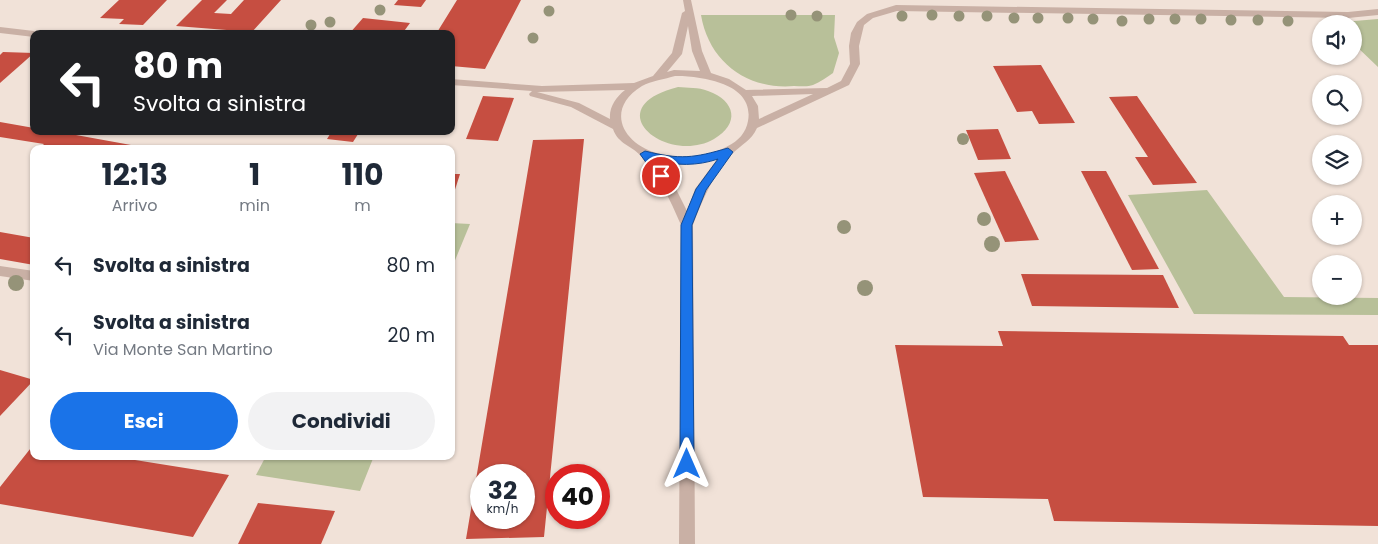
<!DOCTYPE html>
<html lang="it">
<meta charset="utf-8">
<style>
body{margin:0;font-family:Poppins,sans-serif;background:#f2f2f3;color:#1f2937;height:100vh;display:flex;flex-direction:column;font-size:19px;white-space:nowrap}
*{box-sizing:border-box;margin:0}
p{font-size:16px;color:#747a83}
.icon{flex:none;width:28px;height:28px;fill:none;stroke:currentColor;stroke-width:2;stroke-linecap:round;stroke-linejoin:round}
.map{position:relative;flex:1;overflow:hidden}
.side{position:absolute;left:30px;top:145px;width:425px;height:315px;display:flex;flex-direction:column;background:#fff;border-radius:10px;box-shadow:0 1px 4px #0004}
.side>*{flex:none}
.hud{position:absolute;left:30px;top:30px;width:425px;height:105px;border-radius:10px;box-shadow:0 1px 4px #0004;background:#202124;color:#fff;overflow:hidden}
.tools{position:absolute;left:1312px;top:15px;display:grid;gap:10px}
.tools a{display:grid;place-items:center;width:50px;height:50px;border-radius:50%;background:#fff;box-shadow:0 1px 4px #0004;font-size:25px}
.speed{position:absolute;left:470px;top:464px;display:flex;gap:10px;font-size:25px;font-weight:700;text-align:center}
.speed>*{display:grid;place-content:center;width:65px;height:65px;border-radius:50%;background:#fff;box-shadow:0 1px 4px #0004;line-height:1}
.speed small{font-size:12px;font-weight:400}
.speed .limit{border:8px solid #d22;background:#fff;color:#111}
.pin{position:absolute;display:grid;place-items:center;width:42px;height:42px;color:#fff;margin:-21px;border:2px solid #fff;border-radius:50%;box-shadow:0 1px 5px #0007}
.me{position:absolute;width:55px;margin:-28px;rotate:0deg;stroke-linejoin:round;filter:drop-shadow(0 0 4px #0008)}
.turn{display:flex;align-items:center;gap:18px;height:105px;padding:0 20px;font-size:22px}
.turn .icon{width:65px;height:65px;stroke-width:2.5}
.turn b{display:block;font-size:35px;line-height:42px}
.eta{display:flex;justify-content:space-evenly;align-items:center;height:85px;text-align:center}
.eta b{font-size:30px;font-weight:700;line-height:35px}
.action{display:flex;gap:10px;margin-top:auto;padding:10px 20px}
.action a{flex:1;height:58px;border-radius:30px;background:#1a73e8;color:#fff;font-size:20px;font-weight:700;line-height:58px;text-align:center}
.action a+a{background:#f2f2f3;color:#1f2937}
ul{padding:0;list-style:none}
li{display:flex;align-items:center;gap:15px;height:70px;padding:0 20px}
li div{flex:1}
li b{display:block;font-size:19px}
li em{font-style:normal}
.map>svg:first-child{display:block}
.green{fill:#b8c099}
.building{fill:#c64e41;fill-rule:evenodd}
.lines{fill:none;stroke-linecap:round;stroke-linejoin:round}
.minor{fill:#c9b0a5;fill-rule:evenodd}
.tree{fill:#959378}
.route{fill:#1a73e8;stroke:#114b97}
</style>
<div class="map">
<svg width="1378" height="544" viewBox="0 0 1378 544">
<rect width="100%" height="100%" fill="#f1e2d8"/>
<g class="green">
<path d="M701 15H835L834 37 839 53 833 73C827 77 820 82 813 85 808 87 800 86 794 86 747 90 709 62 701 15Z"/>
<path d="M1378 19V67L1354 44V24L1331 23Z"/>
<path d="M678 87C688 88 698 87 708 91 736 101 740 124 714 139 667 166 595 108 678 87Z"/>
<path d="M1207 190 1284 297 1378 298V315L1194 314 1128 195Z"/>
<path d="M451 223 470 224 451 270Z"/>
<path d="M266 456H374L360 491 256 475Z"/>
</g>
<g class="building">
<path d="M119 0H167L143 25 119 24 124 19 100 18Z"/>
<path d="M202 0H227L214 13 231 14 244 0H281L252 32 176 26Z"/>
<path d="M398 0H426L421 7 394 5Z"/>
<path d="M457 0H521L485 69 451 66V34H436Z"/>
<path d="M363 18 410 23 402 34H349Z"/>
<path d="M3 52 34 53 0 83V55Z"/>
<path d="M1041 65 1075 123 1039 124 1032 111 1017 112 993 66Z"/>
<path d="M483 96 514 98 498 141 466 139Z"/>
<path d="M1137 96 1178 156 1197 183 1153 185 1135 157H1148L1109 97Z"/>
<path d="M0 122 34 128V131H54L153 149H39L44 144 0 137Z"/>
<path d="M998 129 1011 159 978 160 966 130Z"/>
<path d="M332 131H360L353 142 327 139Z"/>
<path d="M584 139 544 537 466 539 533 140ZM481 475H524V518H481Z"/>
<path d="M1005 171 1039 240 1005 242 974 173Z"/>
<path d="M1081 171H1106L1159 269 1132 270Z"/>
<path d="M451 174H460L452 199H451Z"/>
<path d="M0 232 34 238V265L0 259Z"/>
<path d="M1021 274 1163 275 1179 308 1032 306Z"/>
<path d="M998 331 1343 336 1349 345H1378V526L1054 521 1048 499 923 497 895 345 1003 346Z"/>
<path d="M0 370 34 380 0 416Z"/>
<path d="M34 444V456H110L229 475 193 537 0 504V487Z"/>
<path d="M258 503 335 511 321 544H238Z"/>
</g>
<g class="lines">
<g class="minor">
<path d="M683 0H691L702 51 711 73 729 79 746 90 827 88 841 81 850 64 849 46 851 33 857 22 867 14 896 5 1348 12 1378 9V15L1348 18 897 11 873 18 864 25 859 46 860 64 849 85 757 128C751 141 742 144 733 153 714 172 702 201 693 225L695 544H679L681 225C670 200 659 175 640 155 632 146 618 144 613 129L571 107 530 96 529 94 532 91 451 85V79L542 86 634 83 653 76 672 53 682 13 685 11ZM688 26 692 51 700 71 674 70 667 72 682 54ZM675 76C701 76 755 83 748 121 746 133 738 141 728 146 709 157 682 159 661 154 624 146 603 110 642 86 651 81 665 79 675 76ZM625 90C616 97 609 107 610 119L579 103 537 92ZM813 94 759 119 758 106 752 96ZM718 158 695 189 687 211 673 183 656 161 687 164Z"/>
<path d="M0 27 34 31 38 34H34V37L0 33Z"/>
<path d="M0 266 34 271V281L0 276Z"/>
</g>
</g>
<g class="tree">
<circle cx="380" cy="10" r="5.5"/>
<circle cx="549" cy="11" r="5.5"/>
<circle cx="791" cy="15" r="5.5"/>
<circle cx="932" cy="15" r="5.5"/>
<circle cx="817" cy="16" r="5.5"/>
<circle cx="902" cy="16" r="5.5"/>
<circle cx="959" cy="16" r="5.5"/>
<circle cx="987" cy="16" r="5.5"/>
<circle cx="1014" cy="18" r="5.5"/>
<circle cx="1038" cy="18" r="5.5"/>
<circle cx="1068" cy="18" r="5.5"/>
<circle cx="1093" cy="19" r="5.5"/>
<circle cx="1149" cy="19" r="5.5"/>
<circle cx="1175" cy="19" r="5.5"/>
<circle cx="1201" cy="19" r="5.5"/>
<circle cx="1231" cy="20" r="5.5"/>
<circle cx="1258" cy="20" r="5.5"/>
<circle cx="1122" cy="21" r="5.5"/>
<circle cx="1288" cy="21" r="5.5"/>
<circle cx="330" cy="22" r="5.5"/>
<circle cx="311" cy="25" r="5.5"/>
<circle cx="533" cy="38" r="5.5"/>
<circle cx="963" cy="139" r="6"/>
<circle cx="984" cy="219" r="7"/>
<circle cx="844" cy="227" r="7"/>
<circle cx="992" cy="244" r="8"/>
<circle cx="16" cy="283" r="8"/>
<circle cx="865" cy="288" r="8"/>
</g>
<path class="route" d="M728 148 733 152 706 190 692 225 694 464 692 469 687 471 682 469 680 464 681 225 696 189 718 159C698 166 675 166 655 160L666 176 661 179 657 178 640 154 645 151C680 160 694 158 728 148Z"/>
</svg>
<div class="tools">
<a><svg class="icon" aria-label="sound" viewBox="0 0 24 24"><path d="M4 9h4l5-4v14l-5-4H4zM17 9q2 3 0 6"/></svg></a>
<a><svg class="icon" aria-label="search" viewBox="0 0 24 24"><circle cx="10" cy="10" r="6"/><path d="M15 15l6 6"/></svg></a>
<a><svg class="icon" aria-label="layers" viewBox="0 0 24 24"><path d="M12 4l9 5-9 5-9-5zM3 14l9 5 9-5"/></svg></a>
<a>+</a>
<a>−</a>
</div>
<div class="speed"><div>32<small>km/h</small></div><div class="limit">40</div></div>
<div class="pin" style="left:661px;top:176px;background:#d93025"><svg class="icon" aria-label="arrive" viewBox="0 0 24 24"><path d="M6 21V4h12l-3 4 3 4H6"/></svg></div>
<svg class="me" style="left:687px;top:464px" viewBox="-20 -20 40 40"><path d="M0-17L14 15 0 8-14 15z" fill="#1a73e8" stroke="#fff" stroke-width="4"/></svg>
<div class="hud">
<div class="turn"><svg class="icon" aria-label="left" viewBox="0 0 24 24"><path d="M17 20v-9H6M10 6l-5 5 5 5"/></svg><div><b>80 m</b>Svolta a sinistra</div></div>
</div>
<section class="side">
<div class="eta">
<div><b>12:13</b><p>Arrivo</p></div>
<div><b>1</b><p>min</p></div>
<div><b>110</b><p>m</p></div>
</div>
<ul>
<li><svg class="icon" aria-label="left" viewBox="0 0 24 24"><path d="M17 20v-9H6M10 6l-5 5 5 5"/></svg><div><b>Svolta a sinistra</b></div><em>80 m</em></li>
<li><svg class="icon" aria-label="left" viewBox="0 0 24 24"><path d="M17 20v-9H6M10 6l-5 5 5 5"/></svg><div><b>Svolta a sinistra</b><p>Via Monte San Martino</p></div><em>20 m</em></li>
</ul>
<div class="action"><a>Esci</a><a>Condividi</a></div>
</section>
</div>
